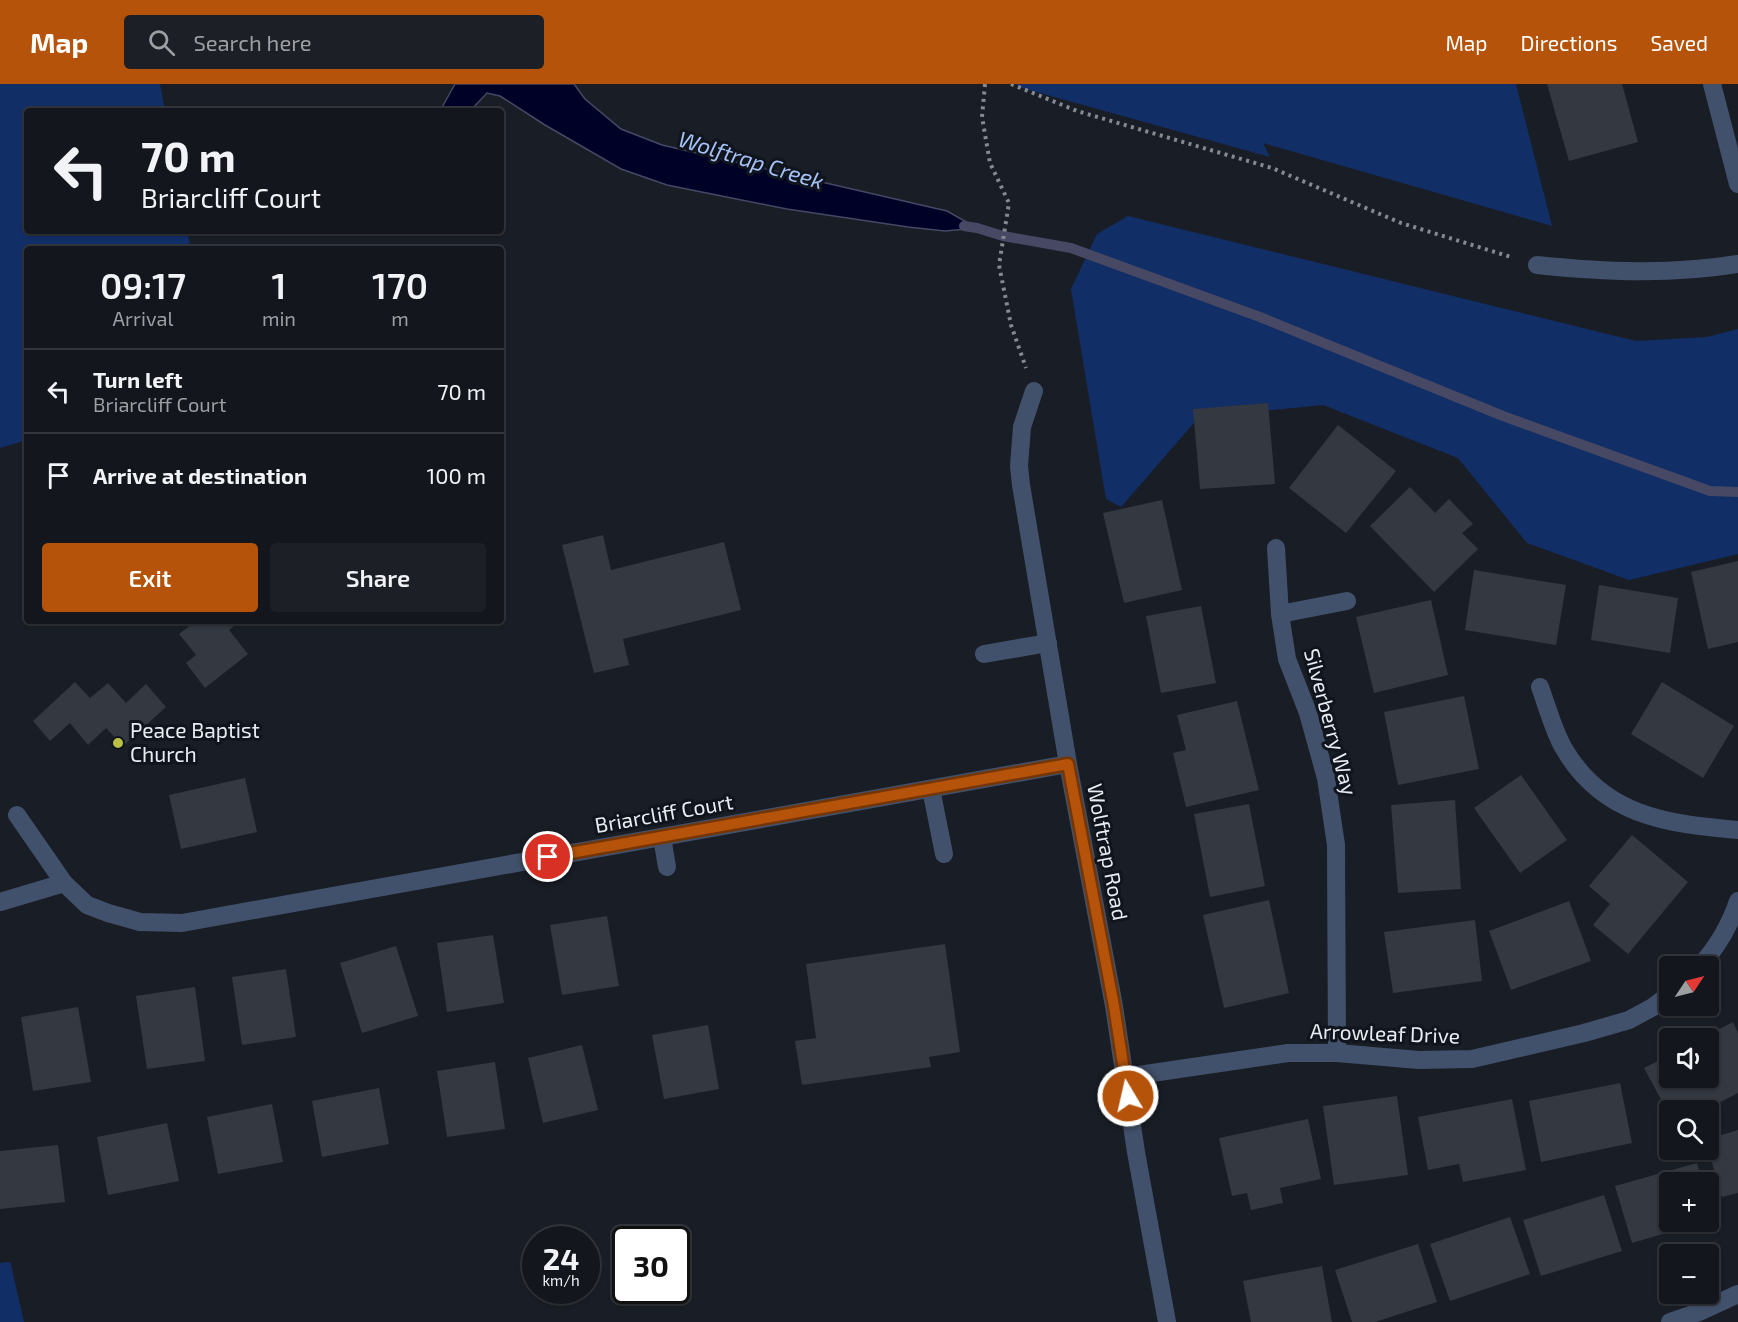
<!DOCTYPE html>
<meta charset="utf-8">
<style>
body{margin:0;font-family:"Exo 2",sans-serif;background:#1c1f25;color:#f1f3f6;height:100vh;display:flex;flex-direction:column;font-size:22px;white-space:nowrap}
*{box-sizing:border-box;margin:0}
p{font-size:20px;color:#9d9fa3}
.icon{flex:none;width:33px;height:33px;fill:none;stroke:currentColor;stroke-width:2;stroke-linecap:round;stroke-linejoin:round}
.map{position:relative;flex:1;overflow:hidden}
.panel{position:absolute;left:24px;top:162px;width:480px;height:378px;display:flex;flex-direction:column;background:#13161c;border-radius:6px;box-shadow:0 2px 4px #0004,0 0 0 2px #32353b}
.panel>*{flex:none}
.banner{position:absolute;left:24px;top:24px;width:480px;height:126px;border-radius:6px;box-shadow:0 2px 4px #0004,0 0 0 2px #32353b;background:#13161c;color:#f1f3f6;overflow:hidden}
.needle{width:39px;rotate:55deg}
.tools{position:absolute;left:1659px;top:872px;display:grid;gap:12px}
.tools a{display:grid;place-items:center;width:60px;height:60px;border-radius:6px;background:#13161c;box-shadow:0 2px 4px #0004,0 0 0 2px #32353b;font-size:30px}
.speed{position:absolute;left:522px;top:1142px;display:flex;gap:12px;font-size:30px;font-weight:700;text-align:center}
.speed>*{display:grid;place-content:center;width:78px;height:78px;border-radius:50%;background:#13161c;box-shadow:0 2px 4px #0004,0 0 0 2px #32353b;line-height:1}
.speed small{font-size:15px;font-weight:400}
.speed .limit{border:3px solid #111;border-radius:9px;background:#fff;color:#111}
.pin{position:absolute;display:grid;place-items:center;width:51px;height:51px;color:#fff;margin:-26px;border:3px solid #fff;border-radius:50%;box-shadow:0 2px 6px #0007}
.me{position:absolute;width:66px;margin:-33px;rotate:351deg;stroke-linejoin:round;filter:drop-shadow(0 0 4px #0008)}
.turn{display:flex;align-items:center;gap:21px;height:126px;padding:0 18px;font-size:27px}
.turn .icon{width:78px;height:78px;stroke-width:2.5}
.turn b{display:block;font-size:42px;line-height:51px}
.eta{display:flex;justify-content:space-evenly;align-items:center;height:102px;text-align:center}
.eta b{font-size:36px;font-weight:600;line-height:42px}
.button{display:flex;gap:12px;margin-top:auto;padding:12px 18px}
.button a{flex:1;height:69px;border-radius:6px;background:#b45309;color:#fff;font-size:24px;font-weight:600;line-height:69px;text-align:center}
.button a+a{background:#1c1f25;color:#f1f3f6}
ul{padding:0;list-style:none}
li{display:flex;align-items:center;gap:18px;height:84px;padding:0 18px;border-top:2px solid #32353b}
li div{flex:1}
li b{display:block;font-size:22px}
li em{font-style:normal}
header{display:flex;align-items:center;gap:36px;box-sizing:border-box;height:84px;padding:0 30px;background:#b45309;color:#fff}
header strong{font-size:28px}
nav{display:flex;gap:33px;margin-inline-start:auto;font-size:21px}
.search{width:420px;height:54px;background:#1c1f25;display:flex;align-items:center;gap:15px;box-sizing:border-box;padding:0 21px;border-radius:6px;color:#9d9fa3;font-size:22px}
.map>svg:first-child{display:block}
.green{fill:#122e67}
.water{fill:#000127;stroke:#464864;stroke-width:1.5}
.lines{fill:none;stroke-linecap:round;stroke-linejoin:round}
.stream{stroke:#464864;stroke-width:10}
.building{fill:#333841}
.path{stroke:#858990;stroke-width:4;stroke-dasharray:3 4.5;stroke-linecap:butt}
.minor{stroke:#42516b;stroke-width:18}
.route-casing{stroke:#753606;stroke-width:15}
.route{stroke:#b45309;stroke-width:10}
.poi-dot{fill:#bac046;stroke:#10151d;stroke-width:2}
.labels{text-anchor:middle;stroke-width:6;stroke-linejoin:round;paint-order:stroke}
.street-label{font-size:21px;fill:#e9ecf2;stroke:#10151d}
.poi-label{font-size:21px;fill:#e9ecf2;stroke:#10151d;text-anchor:start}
.water-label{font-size:22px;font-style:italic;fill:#a5c2f7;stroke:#10151d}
</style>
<header>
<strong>Map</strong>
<div class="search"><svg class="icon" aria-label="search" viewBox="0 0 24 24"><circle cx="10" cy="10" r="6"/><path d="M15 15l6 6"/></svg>Search here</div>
<nav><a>Map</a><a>Directions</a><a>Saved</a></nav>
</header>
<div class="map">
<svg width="1738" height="1238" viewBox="0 0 1738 1238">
<rect width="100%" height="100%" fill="#191e26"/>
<g class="green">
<path d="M0 0H160L165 27H27V147H187L191 165H27V356L0 364Z"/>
<path d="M1015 0H1516L1552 142 1263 59 1270 73 1022 4Z"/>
<path d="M1128 132 1636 257 1707 253 1738 245V470L1629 496 1527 459 1458 374 1323 321 1199 333 1121 423 1106 415 1071 205 1097 150Z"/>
<path d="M10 1178 11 1181 24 1238H0V1179Z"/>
</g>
<path class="water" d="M455 0H574L585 15 621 45 662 61 947 127 977 144 945 147 908 143 787 125 667 101 621 85 545 41 500 12 487 9 470 27H440Z"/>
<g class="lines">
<path class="stream" d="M964 142 977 144 1003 152 1071 164 1260 233 1503 332 1710 407 1738 408"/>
</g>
<g class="building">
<path d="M1547 0H1622L1638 58 1569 77Z"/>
<path d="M1268 319 1275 400 1200 405 1193 325Z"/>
<path d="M1338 341 1396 387 1346 449 1289 404Z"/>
<path d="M1410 403 1435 429 1449 415 1473 440 1462 449 1478 465 1434 508 1370 442Z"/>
<path d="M1162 416 1182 506 1124 519 1103 429Z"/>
<path d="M603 451 611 486 724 458 741 526 623 555 629 581 594 589 562 461Z"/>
<path d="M1738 477V558L1708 565 1691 488Z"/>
<path d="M1474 486 1566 501 1556 561 1465 546Z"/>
<path d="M1599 501 1678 514 1670 569 1591 556Z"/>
<path d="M1431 516 1448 591 1374 609 1356 533Z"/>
<path d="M1201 522 1216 599 1161 609 1146 532Z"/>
<path d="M190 537H240L229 546 248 570 205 604 186 579 196 571 179 550 192 540Z"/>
<path d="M75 598 90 614 108 599 126 619 146 600 166 623 123 662 106 644 88 661 70 639 50 657 33 637Z"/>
<path d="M1662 598 1734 642 1703 694 1631 650Z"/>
<path d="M1464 612 1479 685 1398 701 1384 628Z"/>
<path d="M1237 617 1259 706 1186 723 1173 669 1186 666 1177 631Z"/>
<path d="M1521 691 1567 756 1520 789 1474 724Z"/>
<path d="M245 694 257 748 181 765 169 711Z"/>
<path d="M1455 716 1461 805 1398 809 1391 721Z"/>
<path d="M1249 720 1265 802 1210 813 1194 730Z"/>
<path d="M1632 751 1688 798 1628 870 1593 841 1610 820 1589 802Z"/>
<path d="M1269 816 1289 909 1224 924 1203 831Z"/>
<path d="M1569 817 1591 877 1511 906 1489 847Z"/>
<path d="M607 832 619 902 562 911 550 841Z"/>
<path d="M1475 836 1482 897 1393 909 1384 848Z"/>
<path d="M493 851 504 919 447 928 437 859Z"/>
<path d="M945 860 960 968 929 973 931 983 802 1001 795 957 816 954 806 880Z"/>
<path d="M396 862 418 932 362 949 340 879Z"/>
<path d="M286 885 296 953 242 961 232 893Z"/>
<path d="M195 903 205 977 147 985 136 912Z"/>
<path d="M78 923 91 998 33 1007 21 933Z"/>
<path d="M1733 938 1738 949V1009L1705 1026H1670V1032L1644 984 1670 971V993H1708V954H1702Z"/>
<path d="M708 941 719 1005 664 1015 652 951Z"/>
<path d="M582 961 598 1026 543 1039 528 974Z"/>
<path d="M495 978 505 1045 447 1053 437 987Z"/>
<path d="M1620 999 1632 1059 1541 1078 1529 1017Z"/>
<path d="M379 1004 389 1060 322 1073 312 1017Z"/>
<path d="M1397 1012 1408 1091 1334 1101 1323 1022Z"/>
<path d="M1512 1015 1526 1086 1463 1098 1459 1080 1428 1086 1418 1033Z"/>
<path d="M272 1020 283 1078 218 1090 207 1033Z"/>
<path d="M1308 1035 1321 1095 1280 1104 1283 1119 1251 1126 1247 1109 1232 1112 1219 1054Z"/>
<path d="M167 1039 179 1097 108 1111 97 1053Z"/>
<path d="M1738 1046V1109L1722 1113 1708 1065V1055Z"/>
<path d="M58 1061 65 1118 0 1125V1067Z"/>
<path d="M1697 1079 1702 1098H1670V1137L1704 1138 1632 1159 1615 1102Z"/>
<path d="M1604 1111 1622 1167 1541 1192 1523 1136Z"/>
<path d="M1510 1133 1530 1190 1450 1217 1430 1160Z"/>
<path d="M1418 1160 1437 1218 1375 1238H1352L1335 1186Z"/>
<path d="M1322 1182 1332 1238H1251L1243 1197Z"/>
</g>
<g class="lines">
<g class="path">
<path d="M985 0 982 33 990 79 1009 119 999 181 1011 241 1026 284"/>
<path d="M1011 0 1077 27 1272 84 1401 139 1511 173"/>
</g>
<g class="minor">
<path d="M1712 0 1738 100"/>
<path d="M1537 181C1605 188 1671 191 1738 180"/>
<path d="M1034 307 1022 343 1019 382 1021 401 1068 680 1114 922 1136 1068 1167 1238"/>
<path d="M1276 464 1280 530 1287 575 1308 629 1326 694 1336 761 1337 969"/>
<path d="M1280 530 1347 517"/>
<path d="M984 570 1048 559"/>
<path d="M1540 603C1547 622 1553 645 1563 663 1602 732 1667 740 1738 746"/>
<path d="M931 705 944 770"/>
<path d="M17 731 64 799 87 821 108 829 140 838 182 839 1068 680"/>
<path d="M662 753 667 783"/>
<path d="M0 818 64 799"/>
<path d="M1700 882C1717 863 1730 841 1738 817"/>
<path d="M1125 993 1288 969H1337L1419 976 1472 975 1584 949 1629 936 1653 923 1670 910"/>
<path d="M1670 1238 1699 1228 1738 1210"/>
</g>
</g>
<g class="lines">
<g class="route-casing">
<path id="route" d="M548 773 1068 680 1114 922 1128 1012"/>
</g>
<use href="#route" class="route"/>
</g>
<circle class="poi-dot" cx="118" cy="659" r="6"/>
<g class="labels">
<g class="street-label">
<text transform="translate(1330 638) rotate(75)" y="7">Silverberry Way</text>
<text transform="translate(664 730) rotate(-10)" y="7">Briarcliff Court</text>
<text transform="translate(1107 768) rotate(79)" y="7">Wolftrap Road</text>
<text transform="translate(1385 950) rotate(2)" y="7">Arrowleaf Drive</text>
</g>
<g class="poi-label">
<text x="130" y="654">Peace Baptist<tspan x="130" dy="24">Church</tspan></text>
</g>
<g class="water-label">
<text transform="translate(751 76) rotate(17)" y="8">Wolftrap Creek</text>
</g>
</g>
</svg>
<div class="tools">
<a><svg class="needle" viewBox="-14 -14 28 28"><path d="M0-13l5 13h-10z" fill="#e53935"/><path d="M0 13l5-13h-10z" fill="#9d9fa3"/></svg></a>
<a><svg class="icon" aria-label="sound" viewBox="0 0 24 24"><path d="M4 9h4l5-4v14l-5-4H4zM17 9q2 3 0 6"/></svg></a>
<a><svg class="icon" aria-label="search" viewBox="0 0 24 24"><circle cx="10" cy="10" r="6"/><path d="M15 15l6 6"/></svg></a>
<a>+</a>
<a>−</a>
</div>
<div class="speed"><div>24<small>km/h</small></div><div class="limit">30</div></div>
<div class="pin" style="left:548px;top:773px;background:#d93025"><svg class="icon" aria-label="arrive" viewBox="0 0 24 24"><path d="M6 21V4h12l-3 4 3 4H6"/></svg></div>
<svg class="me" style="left:1128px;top:1012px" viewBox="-20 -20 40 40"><circle r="17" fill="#b45309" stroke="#fff" stroke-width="3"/><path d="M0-11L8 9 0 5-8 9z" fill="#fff"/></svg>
<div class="banner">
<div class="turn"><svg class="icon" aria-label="left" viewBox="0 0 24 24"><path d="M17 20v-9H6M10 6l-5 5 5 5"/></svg><div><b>70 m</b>Briarcliff Court</div></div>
</div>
<section class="panel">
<div class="eta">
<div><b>09:17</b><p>Arrival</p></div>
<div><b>1</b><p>min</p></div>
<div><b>170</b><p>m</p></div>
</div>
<ul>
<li><svg class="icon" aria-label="left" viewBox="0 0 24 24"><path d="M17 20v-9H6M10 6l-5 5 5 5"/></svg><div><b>Turn left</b><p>Briarcliff Court</p></div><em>70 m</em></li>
<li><svg class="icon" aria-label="arrive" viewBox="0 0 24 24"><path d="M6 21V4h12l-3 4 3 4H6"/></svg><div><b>Arrive at destination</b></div><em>100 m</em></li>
</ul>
<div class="button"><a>Exit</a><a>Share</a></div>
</section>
</div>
